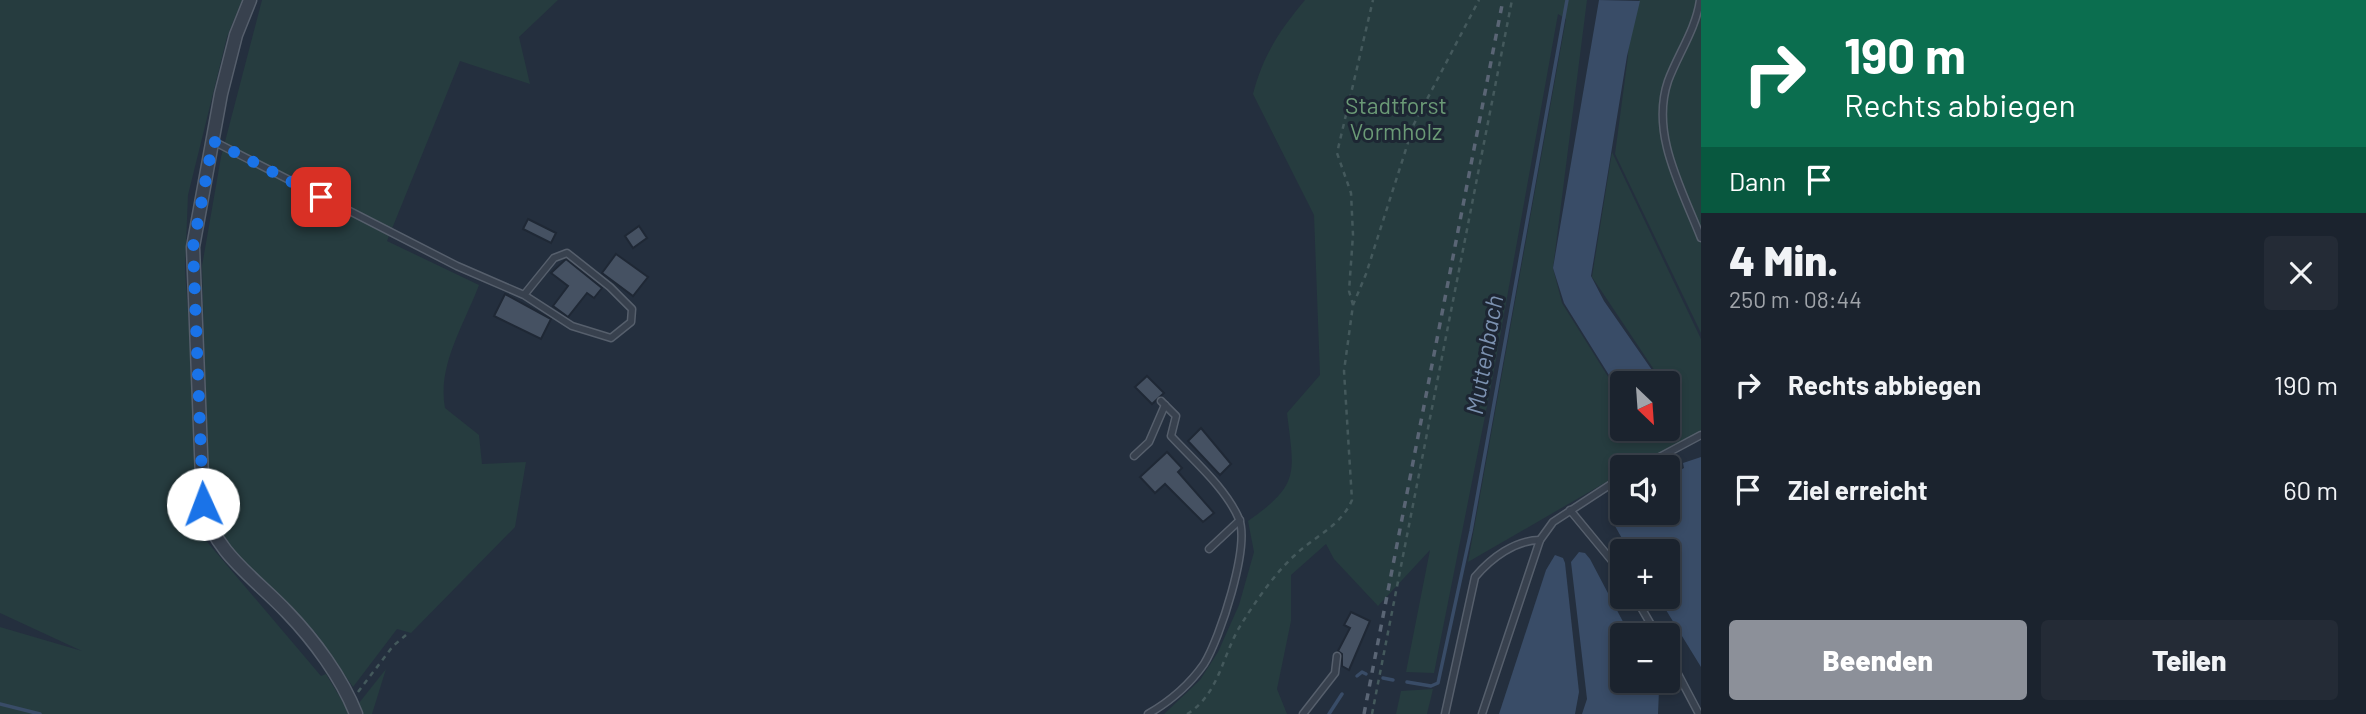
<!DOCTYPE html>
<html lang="de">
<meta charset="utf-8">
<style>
body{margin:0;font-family:Barlow,sans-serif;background:#242b36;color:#f1f3f6;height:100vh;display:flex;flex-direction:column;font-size:26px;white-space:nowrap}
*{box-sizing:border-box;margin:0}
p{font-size:23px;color:#a0a4aa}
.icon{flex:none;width:38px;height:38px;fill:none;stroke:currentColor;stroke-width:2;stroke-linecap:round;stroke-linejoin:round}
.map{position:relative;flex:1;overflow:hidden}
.sheet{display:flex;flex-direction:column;background:#1b232e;width:665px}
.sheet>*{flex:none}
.guide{background:#0b6e4f;color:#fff;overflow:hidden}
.needle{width:46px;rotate:155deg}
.buttons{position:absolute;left:1610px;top:371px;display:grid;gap:14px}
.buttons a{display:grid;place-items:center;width:70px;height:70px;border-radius:7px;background:#1b232e;box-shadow:0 4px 10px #0003,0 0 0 2px #39404a;font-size:35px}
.pin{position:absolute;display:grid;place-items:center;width:60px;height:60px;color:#fff;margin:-30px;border-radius:14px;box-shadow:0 4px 10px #0006}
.me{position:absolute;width:77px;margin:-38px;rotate:358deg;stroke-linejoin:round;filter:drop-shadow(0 0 5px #0008)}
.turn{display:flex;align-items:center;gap:24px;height:147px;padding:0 28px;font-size:32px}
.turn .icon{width:91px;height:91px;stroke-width:2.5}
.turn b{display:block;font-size:49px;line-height:60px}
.then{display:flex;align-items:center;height:66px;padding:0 28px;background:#0003;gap:14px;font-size:26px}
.round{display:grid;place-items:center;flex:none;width:74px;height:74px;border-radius:7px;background:#242b36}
.overview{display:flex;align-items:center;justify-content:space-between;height:119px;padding:0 28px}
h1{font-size:42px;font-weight:800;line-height:52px}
.action{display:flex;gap:14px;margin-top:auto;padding:14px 28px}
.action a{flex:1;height:80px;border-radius:7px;background:#8c9099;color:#fff;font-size:28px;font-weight:800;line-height:80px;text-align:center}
.action a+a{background:#242b36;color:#f1f3f6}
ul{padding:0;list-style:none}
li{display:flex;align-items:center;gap:21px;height:105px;padding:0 28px}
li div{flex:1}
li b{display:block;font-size:26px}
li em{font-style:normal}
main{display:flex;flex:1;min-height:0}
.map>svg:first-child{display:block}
.green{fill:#263c3f}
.water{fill:#394c67}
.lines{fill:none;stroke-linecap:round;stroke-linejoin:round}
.stream{stroke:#394c67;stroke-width:3.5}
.building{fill:#455162;stroke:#1f2835;stroke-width:2}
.service-casing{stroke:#565f6c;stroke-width:9}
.minor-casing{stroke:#565f6c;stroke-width:15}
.path{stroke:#44595c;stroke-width:2.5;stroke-dasharray:5 5;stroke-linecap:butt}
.service{stroke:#38414e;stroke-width:6}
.minor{stroke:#38414e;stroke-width:12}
.rail{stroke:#5a6575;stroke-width:3.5;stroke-dasharray:7 7;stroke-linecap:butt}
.route{stroke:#1a73e8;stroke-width:12;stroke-dasharray:0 21.6}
.labels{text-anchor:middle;stroke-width:6;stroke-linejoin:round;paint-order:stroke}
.park-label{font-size:23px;fill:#6b9a76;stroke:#1d2633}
.water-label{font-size:24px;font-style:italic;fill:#7c92b1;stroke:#1d2633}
</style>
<main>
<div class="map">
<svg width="1701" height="714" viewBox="0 0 1701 714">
<rect width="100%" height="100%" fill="#242f3e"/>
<g class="green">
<path d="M0 0H242L227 37 188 195 185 269 203 537 321 676 326 674 350 714H0V627L82 651 0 613Z"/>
<path d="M262 0H558L519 37 530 84 460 61 387 241 479 285C465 323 437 365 445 408L479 435 482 464 526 462 515 527 411 633 397 629 353 687 315 632 225 543 208 485 202 266 221 157Z"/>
<path d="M1305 0H1587L1553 268 1562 303 1622 399V429H1641L1656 443 1670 438 1680 424 1668 383H1663L1592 277 1612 152 1701 339V432L1633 467H1622V473L1468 562 1566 19 1558 14 1492 381 1434 673 1406 672 1430 550 1378 606 1334 559 1326 544 1291 575V621L1277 689 1287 714H1164L1200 680 1218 652 1239 605 1254 552 1248 521C1301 484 1294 473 1287 413L1320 375 1314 215 1253 94C1263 55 1280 30 1305 0Z"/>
<path d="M1639 0H1697L1701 11V333L1615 154 1628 56 1629 32Z"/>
<path d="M386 669 372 714H363L359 703Z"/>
<path d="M1433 689 1427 714H1396L1401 691Z"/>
</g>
<g class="water">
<path d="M1599 0 1640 1 1627 56 1591 276 1604 301 1661 383H1622V396L1564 303 1553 268Z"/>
<path d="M1668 393 1677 411V427L1670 437 1657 442 1643 429H1668Z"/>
<path d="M1701 457V667L1658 597H1668V551H1629L1610 517 1616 503 1622 500V513H1668V477L1684 468 1683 463Z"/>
<path d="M1579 552 1585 553 1590 559 1630 635H1622V681H1654L1659 690 1658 714H1582L1587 699 1571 562Z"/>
<path d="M1555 555 1563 558 1565 563 1579 692 1575 714H1499L1546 570Z"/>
</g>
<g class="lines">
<g class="stream">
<path d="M1357 676 1362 672 1366 674"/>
<path d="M1383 678 1393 680"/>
<path d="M1407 682 1431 686 1438 683 1471 531 1567 0"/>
<path d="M0 704 40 714"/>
<path d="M1329 714 1342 694"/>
</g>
</g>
<g class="building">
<path d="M528 219 556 233 551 243 523 229Z"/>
<path d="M639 226 647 238 633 248 625 236Z"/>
<path d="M616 254 648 277 633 296 602 273Z"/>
<path d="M566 259 602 288 594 298 587 293 568 317 553 306 568 286 551 273Z"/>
<path d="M505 294 551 319 541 339 494 316Z"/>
<path d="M1147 376 1164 393 1152 404 1135 387Z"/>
<path d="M1201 428 1231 464 1220 475 1188 441Z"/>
<path d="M1167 452 1182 468 1178 472 1214 513 1203 522 1165 484 1155 493 1140 477Z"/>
<path d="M1351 612 1370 621 1349 670 1342 666V654L1338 651 1350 628 1344 625Z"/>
</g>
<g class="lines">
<g class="service-casing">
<g id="service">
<path d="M1700 0C1696 29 1678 54 1668 81 1650 134 1682 189 1701 238"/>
<path d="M213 141 457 266 524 295 554 258 567 253 610 287 632 309 631 322 611 338 572 326 524 295"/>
<path d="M1134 456 1149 442 1165 405"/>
<path d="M1641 467 1701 435"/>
<path d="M1570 510 1622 573"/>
<path d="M1209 549 1240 520"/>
<path d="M1635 597 1657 635"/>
<path d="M1668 655 1699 714"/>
<path d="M1148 714C1169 702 1190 684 1204 664 1220 638 1250 547 1239 519 1226 488 1193 460 1171 436L1176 416 1161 401"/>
<path d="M1303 714 1335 673 1337 656"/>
<path d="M1445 714 1475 577C1491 558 1515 540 1540 540"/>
<path d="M1482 714 1540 540 1553 522 1622 477"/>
</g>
</g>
<g class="minor-casing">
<path id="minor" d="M250 0 236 35 221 94 193 247 203 504C213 552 255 578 287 612 314 640 342 678 356 714"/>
</g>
<g class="path">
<path d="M1398 108 1419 114"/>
<path d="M1353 305 1349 291 1353 235 1351 193 1337 153 1373 0"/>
<path d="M358 692 393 646 406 635"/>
<path d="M1187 714C1220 694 1222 654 1242 623 1256 601 1275 573 1295 555 1315 536 1341 526 1352 500L1344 371 1353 305 1366 274 1414 124 1479 0"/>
<path d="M1372 714 1512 0"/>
</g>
<use href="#service" class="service"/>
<use href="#minor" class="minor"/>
<path class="rail" d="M1364 714 1503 0"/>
</g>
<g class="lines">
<path class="route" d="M203 504 193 247 213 141 321 197"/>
</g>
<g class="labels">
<g class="park-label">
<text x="1396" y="114">Stadtforst<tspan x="1396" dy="26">Vormholz</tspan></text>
</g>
<g class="water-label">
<text transform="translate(1485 355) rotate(-80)" y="8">Muttenbach</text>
</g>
</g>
</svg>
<div class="buttons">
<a><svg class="needle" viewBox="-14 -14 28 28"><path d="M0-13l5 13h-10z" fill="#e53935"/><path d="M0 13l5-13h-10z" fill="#a0a4aa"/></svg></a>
<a><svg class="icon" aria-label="sound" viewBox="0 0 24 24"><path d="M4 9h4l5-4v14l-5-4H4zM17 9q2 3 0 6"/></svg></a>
<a>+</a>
<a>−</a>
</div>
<div class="pin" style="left:321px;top:197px;background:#d93025"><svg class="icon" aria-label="arrive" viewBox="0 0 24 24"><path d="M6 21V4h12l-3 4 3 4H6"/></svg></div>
<svg class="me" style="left:203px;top:504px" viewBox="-20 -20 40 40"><circle r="19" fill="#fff"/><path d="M0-13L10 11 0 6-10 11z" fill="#1a73e8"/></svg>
</div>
<section class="sheet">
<div class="guide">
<div class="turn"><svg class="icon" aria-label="right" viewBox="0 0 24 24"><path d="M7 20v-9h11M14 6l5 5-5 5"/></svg><div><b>190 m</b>Rechts abbiegen</div></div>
<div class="then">Dann<svg class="icon" aria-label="arrive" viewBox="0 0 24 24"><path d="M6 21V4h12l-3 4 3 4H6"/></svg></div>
</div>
<div class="overview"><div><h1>4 Min.</h1><p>250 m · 08:44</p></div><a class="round"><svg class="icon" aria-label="close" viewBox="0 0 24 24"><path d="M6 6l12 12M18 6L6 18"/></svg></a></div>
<ul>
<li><svg class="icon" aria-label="right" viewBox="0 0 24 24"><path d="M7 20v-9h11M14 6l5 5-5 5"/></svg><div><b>Rechts abbiegen</b></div><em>190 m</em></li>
<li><svg class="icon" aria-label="arrive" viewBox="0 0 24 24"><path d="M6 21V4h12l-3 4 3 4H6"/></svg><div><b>Ziel erreicht</b></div><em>60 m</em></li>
</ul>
<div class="action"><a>Beenden</a><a>Teilen</a></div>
</section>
</main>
